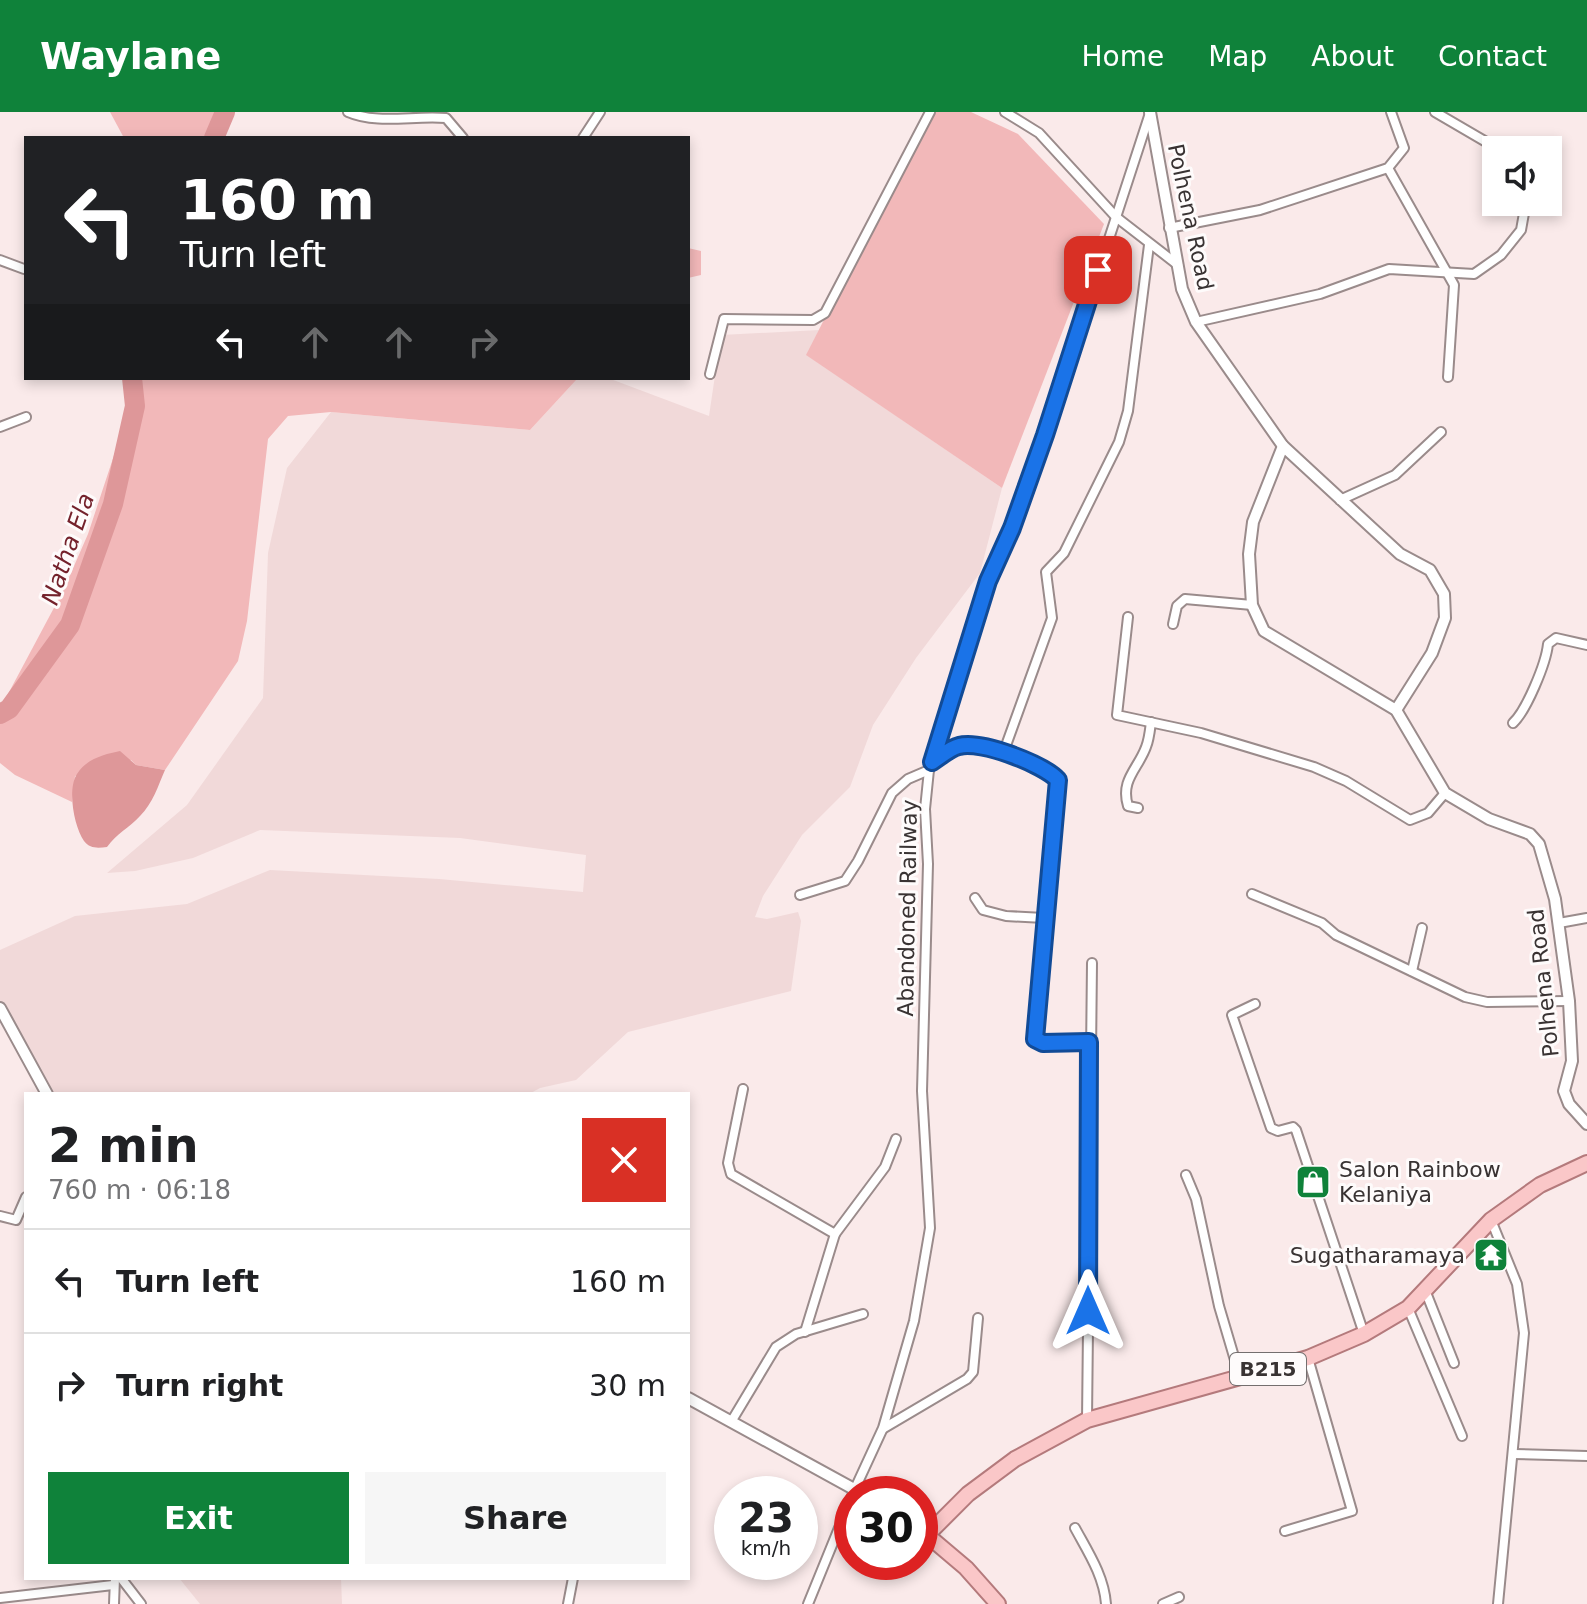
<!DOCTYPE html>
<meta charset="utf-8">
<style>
body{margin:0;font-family:"DejaVu Sans",sans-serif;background:#f6f6f6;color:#202124;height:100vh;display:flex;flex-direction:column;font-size:30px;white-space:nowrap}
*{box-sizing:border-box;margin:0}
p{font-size:26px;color:#757577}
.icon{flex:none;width:44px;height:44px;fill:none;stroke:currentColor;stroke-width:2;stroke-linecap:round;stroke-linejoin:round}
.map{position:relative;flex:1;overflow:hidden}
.side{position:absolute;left:24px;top:980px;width:666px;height:488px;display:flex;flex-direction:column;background:#fff;border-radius:0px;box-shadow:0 4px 12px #0003}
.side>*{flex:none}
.banner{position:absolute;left:24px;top:24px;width:666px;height:244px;border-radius:0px;box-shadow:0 4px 12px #0003;background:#202124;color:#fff;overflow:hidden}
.controls{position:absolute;left:1482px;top:24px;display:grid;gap:16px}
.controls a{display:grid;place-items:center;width:80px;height:80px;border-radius:0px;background:#fff;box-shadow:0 4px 12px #0003;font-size:40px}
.speed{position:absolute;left:714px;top:1364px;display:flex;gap:16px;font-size:40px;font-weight:700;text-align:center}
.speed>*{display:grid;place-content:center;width:104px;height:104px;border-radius:50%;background:#fff;box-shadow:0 4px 12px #0003;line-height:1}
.speed small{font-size:20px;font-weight:400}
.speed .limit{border:12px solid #d22;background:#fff;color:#111}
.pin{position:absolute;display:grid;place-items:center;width:68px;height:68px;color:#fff;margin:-34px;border-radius:16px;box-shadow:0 4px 12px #0006}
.me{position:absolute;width:88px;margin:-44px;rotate:0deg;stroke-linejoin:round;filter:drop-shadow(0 0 6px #0008)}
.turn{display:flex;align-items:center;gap:28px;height:168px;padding:0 24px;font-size:36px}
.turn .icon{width:104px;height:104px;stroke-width:2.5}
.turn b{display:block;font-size:56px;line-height:68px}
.lanes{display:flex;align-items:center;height:76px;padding:0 24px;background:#0003;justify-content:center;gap:40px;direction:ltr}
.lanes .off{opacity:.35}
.round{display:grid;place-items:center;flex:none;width:84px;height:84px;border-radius:0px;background:#f6f6f6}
.overview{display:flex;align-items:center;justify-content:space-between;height:136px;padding:0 24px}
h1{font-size:48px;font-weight:800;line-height:60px}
.action{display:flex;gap:16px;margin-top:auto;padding:16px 24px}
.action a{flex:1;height:92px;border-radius:0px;background:#0f823a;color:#fff;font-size:32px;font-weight:800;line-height:92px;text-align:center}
.action a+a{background:#f6f6f6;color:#202124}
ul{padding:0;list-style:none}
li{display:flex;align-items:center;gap:24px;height:104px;padding:0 24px;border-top:2px solid #e0e0e0}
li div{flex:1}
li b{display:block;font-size:30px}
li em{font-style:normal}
header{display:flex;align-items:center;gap:48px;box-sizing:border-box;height:112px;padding:0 40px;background:#0f823a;color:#fff}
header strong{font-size:38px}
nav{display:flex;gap:44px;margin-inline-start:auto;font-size:28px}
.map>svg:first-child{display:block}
.built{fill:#f1d9d9}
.green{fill:#f2b8b9}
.water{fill:#de9799}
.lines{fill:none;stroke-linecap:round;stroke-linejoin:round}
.river{stroke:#de9799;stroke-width:20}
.minor-casing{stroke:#9a8b8b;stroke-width:12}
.tertiary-casing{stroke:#9a8b8b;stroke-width:14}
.primary-casing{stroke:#b47a7c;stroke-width:18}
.minor{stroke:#fff;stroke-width:8}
.tertiary{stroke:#fff;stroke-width:10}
.primary{stroke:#fac7c8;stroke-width:14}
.route-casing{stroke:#114b97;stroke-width:20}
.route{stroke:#1a73e8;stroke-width:14}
.labels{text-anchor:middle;stroke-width:6;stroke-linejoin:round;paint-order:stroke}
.shield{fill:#fefbfb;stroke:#746f6f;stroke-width:2}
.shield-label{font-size:20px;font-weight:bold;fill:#393333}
.street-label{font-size:22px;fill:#393333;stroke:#fefbfb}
.poi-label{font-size:22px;fill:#393333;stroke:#fefbfb;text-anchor:start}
.water-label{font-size:24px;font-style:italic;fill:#74222c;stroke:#fefbfb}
</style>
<header>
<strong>Waylane</strong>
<nav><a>Home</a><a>Map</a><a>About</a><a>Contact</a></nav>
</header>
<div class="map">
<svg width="1587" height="1492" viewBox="0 0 1587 1492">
<rect width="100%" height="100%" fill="#faeaea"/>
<g class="built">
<path d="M819 218 807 243 1002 376 980 461 916 546 873 613 850 675 802 723 763 784 755 805 767 807 798 800 801 809 791 879 628 920 576 968 540 976 529 982H47L0 896V838L75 804 187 792 270 758 439 767 583 780 586 743 460 726 260 718 193 746 135 759 107 761 187 693 263 586 268 441 287 356 331 300 530 318 578 266H608L709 304 721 223Z"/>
<path d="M179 1466H341L342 1492H200Z"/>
</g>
<g class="green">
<path d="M110 0H217L210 26H124Z"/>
<path d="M930 0H971L1018 22 1104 112 1002 376 806 243Z"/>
<path d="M688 136 701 139V163L688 166Z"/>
<path d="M130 266H578L530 318 331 300 288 304 268 327 247 509 238 549 165 658 136 653 131 648 75 664 72 690 15 663 0 651V597L64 477 88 422 125 310Z"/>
</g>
<path class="water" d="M120 639 136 653 165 658C158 674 153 691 140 704 129 716 117 721 107 735 98 736 90 737 84 729 74 715 67 677 77 662 86 647 105 642 120 639Z"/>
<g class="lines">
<g class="river">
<path d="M214 26 225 0"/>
<path d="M0 602 9 597 70 513 113 392 135 294 132 266"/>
</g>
<g class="minor-casing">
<g id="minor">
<path d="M348 0C378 13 414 3 446 6L463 26"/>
<path d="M1005 0 1039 21 1116 105 1178 153"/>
<path d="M1435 0 1500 38"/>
<path d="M583 26 600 0"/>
<path d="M1388 56 1454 173 1448 265"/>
<path d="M1169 116 1260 98 1388 56 1404 36 1391 0"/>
<path d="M0 148 24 157"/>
<path d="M1196 210 1320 182 1389 157 1474 162 1501 143 1521 118 1526 90"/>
<path d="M710 262 724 207 813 208 825 201 930 0"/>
<path d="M0 315 26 305"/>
<path d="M1340 388 1395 363 1441 320"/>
<path d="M1128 505 1117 603 1201 621 1314 655 1346 669 1410 708 1428 701 1445 681"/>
<path d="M1173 512 1177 494 1185 487 1252 493"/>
<path d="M1513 611C1526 599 1546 552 1548 532L1556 526 1587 533"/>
<path d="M1004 639 1052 506 1046 460 1064 441 1119 330 1128 299 1149 133"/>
<path d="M933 650C940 645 951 635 959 633 982 628 1043 652 1058 668L1035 927 1043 931 1089 930"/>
<path d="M1138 696 1128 694C1120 668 1138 657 1146 635 1149 628 1150 618 1151 610"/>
<path d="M1252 782 1322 811 1336 823 1465 885 1487 890 1569 889"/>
<path d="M800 783 845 769 858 749 892 681 908 667 929 658"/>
<path d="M975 786 983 798 1006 804 1044 806"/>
<path d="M1559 811 1587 806"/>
<path d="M1412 859 1422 816"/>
<path d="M1255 892 1232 903 1271 1016 1278 1019 1293 1015 1296 1018 1364 1222"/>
<path d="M743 977 728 1051 731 1062 835 1122 805 1220"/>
<path d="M1186 1063 1196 1087 1219 1194 1240 1265"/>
<path d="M0 1104 16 1108 26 1085"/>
<path d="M1491 1108 1517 1172 1524 1221 1498 1492"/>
<path d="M835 1122 885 1055 896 1027"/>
<path d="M1425 1178 1454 1251"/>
<path d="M1408 1196 1462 1324"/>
<path d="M1087 1308 1092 851"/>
<path d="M731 1310 776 1235 796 1222 863 1202"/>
<path d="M884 1316 967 1267 973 1260 978 1206"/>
<path d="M1513 1342 1587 1344"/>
<path d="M853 1381 883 1316 914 1209 930 1116 922 979 928 752 925 697 929 658 951 599 988 469 1012 416 1045 323 1150 1"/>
<path d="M1075 1416C1088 1440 1104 1464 1106 1492"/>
<path d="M1285 1419 1352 1399 1308 1246"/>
<path d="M121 1466 141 1492"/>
<path d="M0 1486 113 1473"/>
<path d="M114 1492 115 1466"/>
<path d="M568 1492 573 1466"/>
<path d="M808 1492 852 1384"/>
<path d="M1163 1492 1179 1485"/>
</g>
</g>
<g class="tertiary-casing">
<g id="tertiary">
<path d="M1150 0 1182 177 1196 210 1283 334 1400 442 1430 458 1444 482 1445 506 1432 541 1396 598"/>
<path d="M1283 334 1253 410 1249 442 1252 493 1264 519 1396 598 1445 681 1489 707 1530 722 1539 732 1555 787 1569 889 1572 949 1564 979 1569 992 1587 1012"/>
<path d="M0 896 47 982"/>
<path d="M688 1286 863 1382"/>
</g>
</g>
<g class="primary-casing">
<path id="primary" d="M998 1492 966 1456 927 1423 968 1382 1015 1347 1087 1308 1308 1246 1364 1222 1408 1196 1491 1108 1540 1073 1587 1051"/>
</g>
<use href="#minor" class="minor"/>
<use href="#tertiary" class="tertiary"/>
<use href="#primary" class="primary"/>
</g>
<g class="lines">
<g class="route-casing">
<path id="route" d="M1088 1199 1089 930 1043 931 1035 927 1058 668C1043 652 981 628 959 634 950 636 940 645 932 650L988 469 1012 416 1045 323 1098 158"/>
</g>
<use href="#route" class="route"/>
</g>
<defs>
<g id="shop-square" transform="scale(1.8)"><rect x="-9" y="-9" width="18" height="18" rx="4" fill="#0f823a" stroke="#fefbfb"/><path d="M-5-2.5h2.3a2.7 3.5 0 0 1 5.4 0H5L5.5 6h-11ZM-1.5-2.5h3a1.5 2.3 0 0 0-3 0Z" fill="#fff"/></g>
<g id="temple-square" transform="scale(1.8)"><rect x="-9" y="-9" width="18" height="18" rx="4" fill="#0f823a" stroke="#fefbfb"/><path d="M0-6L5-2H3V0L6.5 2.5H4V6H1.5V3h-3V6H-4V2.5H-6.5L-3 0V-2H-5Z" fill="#fff"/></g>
</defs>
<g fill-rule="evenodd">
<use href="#shop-square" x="1313" y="1070"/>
<use href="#temple-square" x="1491" y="1143"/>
</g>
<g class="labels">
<rect class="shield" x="1230" y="1241" width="76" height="32" rx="6"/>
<g class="shield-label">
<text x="1268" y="1264">B215</text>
</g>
<g class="street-label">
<text transform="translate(1191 105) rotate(78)" y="8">Polhena Road</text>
<text transform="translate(907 796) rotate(-89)" y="8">Abandoned Railway</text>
<text transform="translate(1543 871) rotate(-96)" y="8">Polhena Road</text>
</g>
<g class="poi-label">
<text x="1339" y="1065">Salon Rainbow<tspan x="1339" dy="25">Kelaniya</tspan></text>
<text x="1465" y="1151" text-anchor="end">Sugatharamaya</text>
</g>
<g class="water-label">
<text transform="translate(68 437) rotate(-71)" y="8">Natha Ela</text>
</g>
</g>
</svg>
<div class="controls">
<a><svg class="icon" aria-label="sound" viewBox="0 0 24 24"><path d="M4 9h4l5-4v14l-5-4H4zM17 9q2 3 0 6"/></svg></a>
</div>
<div class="speed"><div>23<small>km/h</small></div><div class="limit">30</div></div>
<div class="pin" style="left:1098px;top:158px;background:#d93025"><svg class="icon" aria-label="arrive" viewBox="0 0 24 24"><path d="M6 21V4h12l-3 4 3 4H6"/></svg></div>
<svg class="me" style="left:1088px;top:1199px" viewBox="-20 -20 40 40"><path d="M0-17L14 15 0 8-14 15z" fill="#1a73e8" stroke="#fff" stroke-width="4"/></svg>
<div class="banner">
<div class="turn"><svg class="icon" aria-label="left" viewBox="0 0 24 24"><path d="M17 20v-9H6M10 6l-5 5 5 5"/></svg><div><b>160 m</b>Turn left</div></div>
<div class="lanes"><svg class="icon" aria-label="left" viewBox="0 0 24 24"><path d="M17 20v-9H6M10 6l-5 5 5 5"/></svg><svg class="icon off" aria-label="ahead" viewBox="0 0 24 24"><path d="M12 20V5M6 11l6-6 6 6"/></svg><svg class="icon off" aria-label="ahead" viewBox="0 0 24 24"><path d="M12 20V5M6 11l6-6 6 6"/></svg><svg class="icon off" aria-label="right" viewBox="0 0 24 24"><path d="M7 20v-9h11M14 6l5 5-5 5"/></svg></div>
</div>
<section class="side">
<div class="overview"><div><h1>2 min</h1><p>760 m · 06:18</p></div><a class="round" style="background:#d93025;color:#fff"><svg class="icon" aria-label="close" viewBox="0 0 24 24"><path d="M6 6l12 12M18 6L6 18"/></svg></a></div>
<ul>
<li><svg class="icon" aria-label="left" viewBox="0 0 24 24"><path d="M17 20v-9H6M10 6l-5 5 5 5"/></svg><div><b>Turn left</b></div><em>160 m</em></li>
<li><svg class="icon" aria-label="right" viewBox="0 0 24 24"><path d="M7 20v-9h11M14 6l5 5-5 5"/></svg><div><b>Turn right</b></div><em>30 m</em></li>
</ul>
<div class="action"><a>Exit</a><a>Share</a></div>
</section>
</div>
